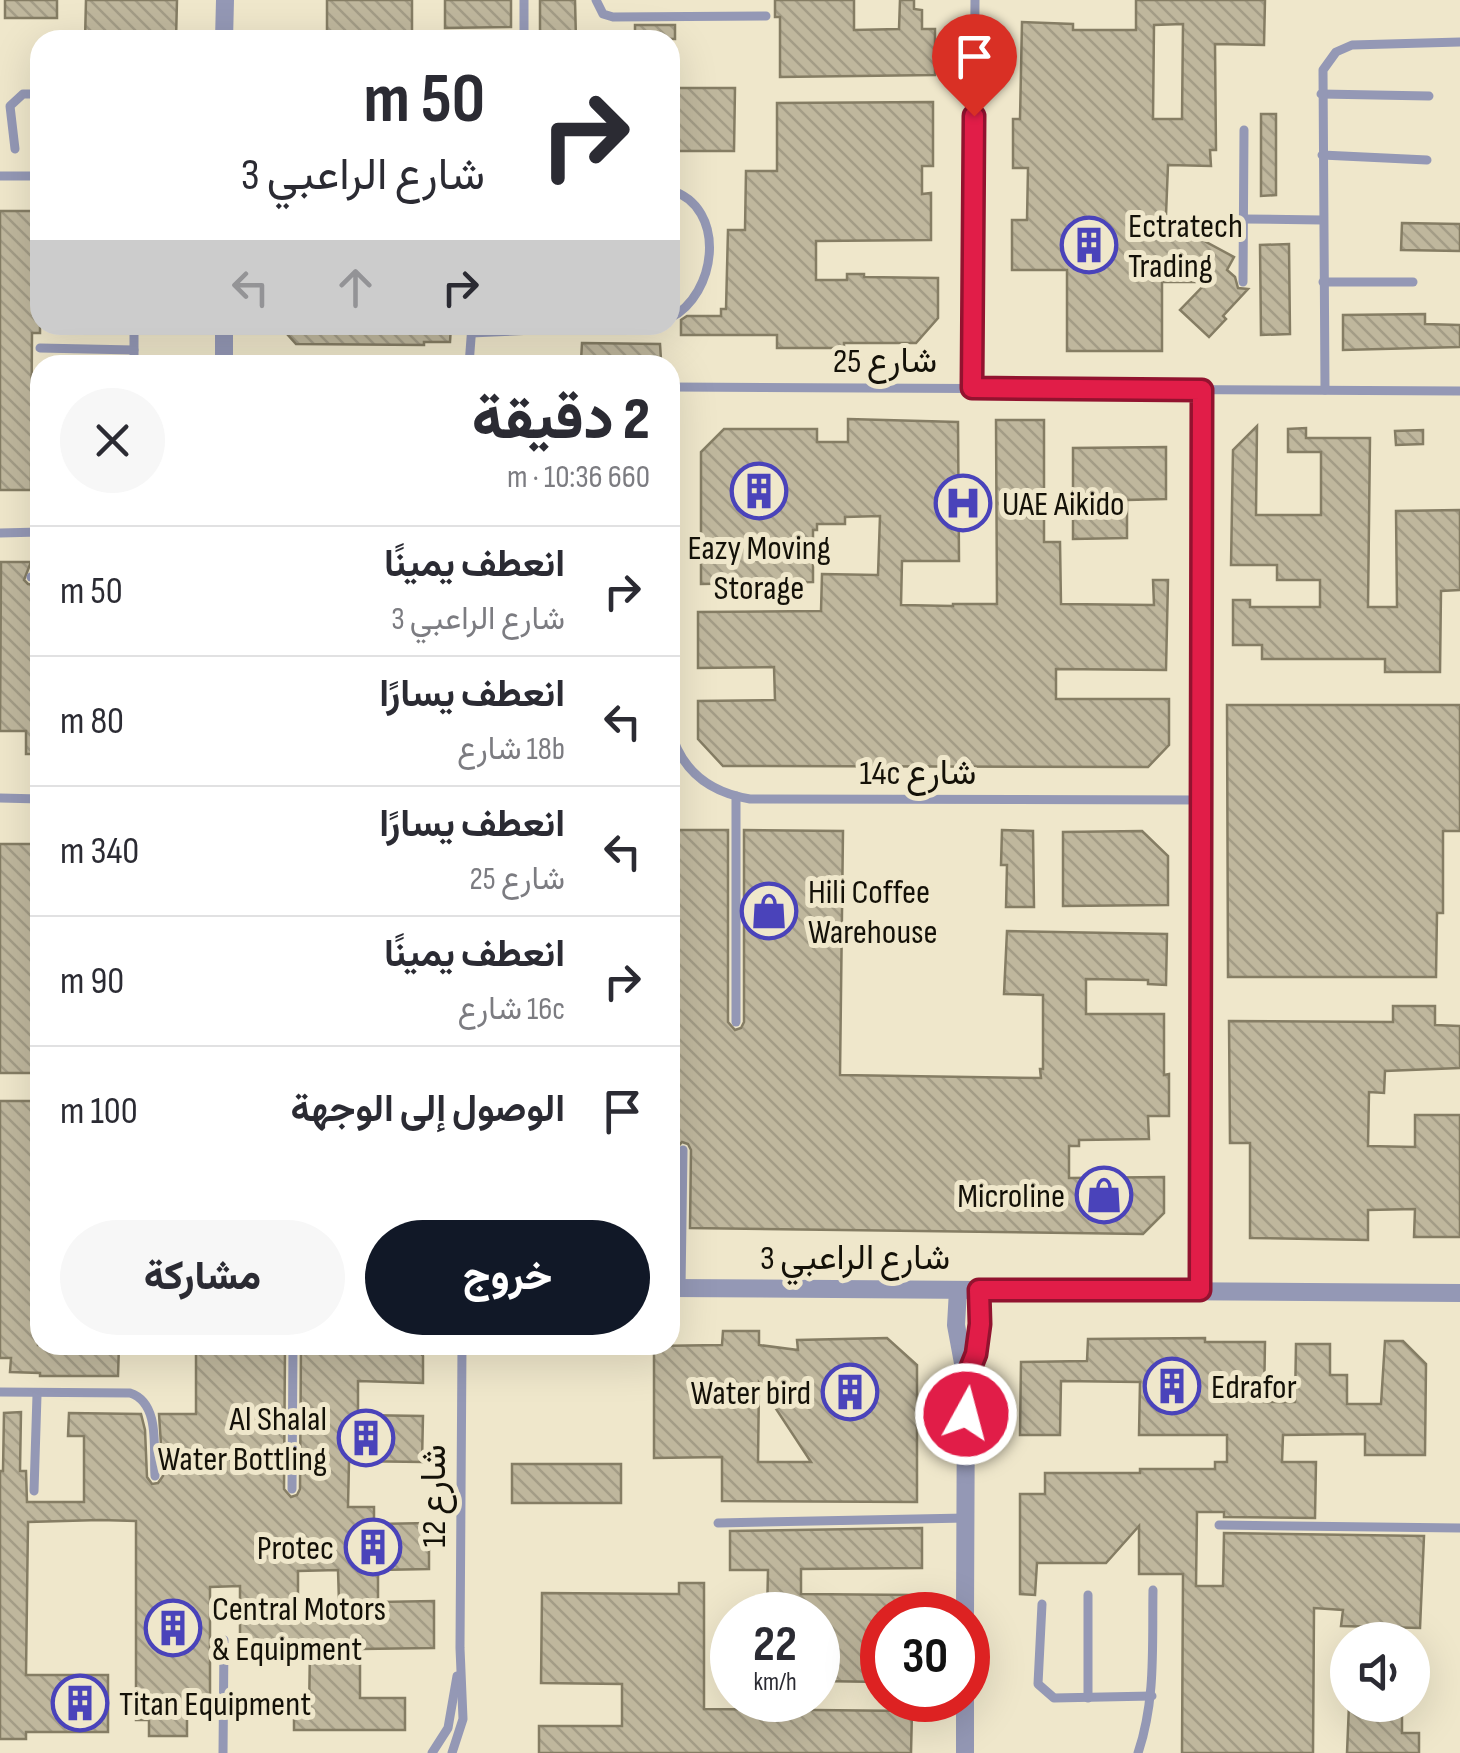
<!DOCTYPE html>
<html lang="ar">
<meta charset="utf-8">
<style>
body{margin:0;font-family:"Sofia Sans Condensed",Vazirmatn,sans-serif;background:#f7f7f7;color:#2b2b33;direction:rtl;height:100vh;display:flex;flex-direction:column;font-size:38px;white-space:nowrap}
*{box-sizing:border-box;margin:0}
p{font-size:32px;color:#7c7c81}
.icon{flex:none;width:55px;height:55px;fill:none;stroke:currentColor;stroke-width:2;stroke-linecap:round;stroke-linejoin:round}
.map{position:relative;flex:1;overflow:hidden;direction:ltr}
.panel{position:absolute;left:30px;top:355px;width:650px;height:1000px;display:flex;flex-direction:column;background:#fff;border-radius:30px;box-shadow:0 10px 40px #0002;direction:rtl}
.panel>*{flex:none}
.hud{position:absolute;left:30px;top:30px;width:650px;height:305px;border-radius:30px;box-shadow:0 10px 40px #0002;direction:rtl;background:#fff;color:#2b2b33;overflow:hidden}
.tools{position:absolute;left:1330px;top:1622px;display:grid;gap:20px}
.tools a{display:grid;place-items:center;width:100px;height:100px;border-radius:50%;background:#fff;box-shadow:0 10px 40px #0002;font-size:50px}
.speed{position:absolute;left:710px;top:1592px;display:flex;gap:20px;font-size:50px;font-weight:700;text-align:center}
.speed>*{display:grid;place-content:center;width:130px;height:130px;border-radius:50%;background:#fff;box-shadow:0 10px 40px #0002;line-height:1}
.speed small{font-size:25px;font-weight:400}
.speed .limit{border:15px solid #d22;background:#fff;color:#111}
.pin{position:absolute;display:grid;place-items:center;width:85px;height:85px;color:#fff;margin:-102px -42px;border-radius:50% 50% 50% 0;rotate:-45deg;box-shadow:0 0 10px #0007}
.pin .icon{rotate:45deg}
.me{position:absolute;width:110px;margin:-55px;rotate:7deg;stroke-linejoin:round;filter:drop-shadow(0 0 8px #0008)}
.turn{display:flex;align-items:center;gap:35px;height:210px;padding:0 30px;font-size:45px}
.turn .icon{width:130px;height:130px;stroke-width:2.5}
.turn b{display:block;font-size:70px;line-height:85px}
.lanes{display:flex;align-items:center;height:95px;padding:0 30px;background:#0003;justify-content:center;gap:50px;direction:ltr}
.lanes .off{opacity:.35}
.round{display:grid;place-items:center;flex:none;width:105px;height:105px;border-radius:52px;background:#f7f7f7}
.summary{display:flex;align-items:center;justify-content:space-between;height:170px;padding:0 30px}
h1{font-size:60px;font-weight:800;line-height:75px}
.primary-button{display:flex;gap:20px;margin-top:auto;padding:20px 30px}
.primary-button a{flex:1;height:115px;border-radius:60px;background:#111827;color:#fff;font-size:40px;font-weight:800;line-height:115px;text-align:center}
.primary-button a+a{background:#f7f7f7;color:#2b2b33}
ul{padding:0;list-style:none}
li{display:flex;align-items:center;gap:30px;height:130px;padding:0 30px;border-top:2px solid #e1e1e2}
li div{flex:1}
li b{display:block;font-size:38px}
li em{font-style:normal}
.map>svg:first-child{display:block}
.building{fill:url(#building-back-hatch);stroke:#857d64;stroke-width:2.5;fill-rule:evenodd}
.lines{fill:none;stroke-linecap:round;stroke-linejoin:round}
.lane{stroke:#9498b5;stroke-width:9}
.street{stroke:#9498b5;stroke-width:18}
.route-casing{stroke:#92132f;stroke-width:25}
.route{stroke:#e11d48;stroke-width:18}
.labels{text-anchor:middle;stroke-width:10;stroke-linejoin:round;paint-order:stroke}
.poi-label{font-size:35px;fill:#141108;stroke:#efe7cb;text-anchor:start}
.street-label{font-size:35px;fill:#141108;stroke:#efe7cb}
</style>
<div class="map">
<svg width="1460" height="1753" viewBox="0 0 1460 1753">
<defs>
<pattern id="building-back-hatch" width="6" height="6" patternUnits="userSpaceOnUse" patternTransform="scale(2.5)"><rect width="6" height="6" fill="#bfb79d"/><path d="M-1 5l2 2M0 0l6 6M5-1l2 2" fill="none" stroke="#a39c86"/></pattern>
</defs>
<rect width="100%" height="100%" fill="#efe7cb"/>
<g class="building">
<rect x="5" y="0" width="52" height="18"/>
<path d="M86 0H177L176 40H85Z"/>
<rect x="327" y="0" width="85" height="40"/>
<path d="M445 0H511V27L445 28Z"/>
<path d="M540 0H575L576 40H540Z"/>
<path d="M775 0H854V30L899 29 900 0H914V9L922 10V29H935V75L780 77V17H775Z"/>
<path d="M1136 0H1265L1264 45 1215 44 1216 150H1210L1211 166 1168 165 1166 215H1156L1234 257 1227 270 1235 277 1238 288 1248 289 1223 316 1226 319 1209 337 1180 310 1207 282H1162V351H1067V270H1012V220H1027L1028 168H1013V119H1020L1022 22 1073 24V30H1136ZM1183 24 1182 119H1153L1154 25Z"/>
<path d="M635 25H675V39L635 38Z"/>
<path d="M670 88H735L734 151H670Z"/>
<path d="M933 102V166H922V194L931 193V240L816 241V280H847V274H864V277L938 278V318L916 343H844V348H777V335H681V320L687 316H721V309H726L728 230H745L746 171H777V103Z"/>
<path d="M1261 114H1276V195L1261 196Z"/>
<path d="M0 211H33V252H40V333H32L31 490H0Z"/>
<path d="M1402 223 1460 224V251L1401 250Z"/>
<path d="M1289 244 1290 334 1261 335 1260 245Z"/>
<path d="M1425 314V324L1460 325V347L1343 350V315Z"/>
<path d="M279 325H451L450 342H424V345L296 344Z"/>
<path d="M582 343 660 344 661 360 581 361Z"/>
<path d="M848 419 958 422 959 561H902L901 605 953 606V604H997L996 420H1044V542H1060L1061 604 1154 605 1153 580H1168L1166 670 1056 669V699H1169V745L1148 767 723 766 698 739V701L775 700 774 667 698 668V612L821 611 822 574 878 575 880 516 845 517V524H817V530H813V582L701 584V452L724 429H817V442H848Z"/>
<path d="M1257 426 1256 515H1321V452H1288V429L1306 428V438H1370L1368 607H1397L1396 511 1460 510V590L1441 591 1440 672H1385V659H1262V645H1233V600H1250V607H1320V580H1277V565H1231L1233 450Z"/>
<path d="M1423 430V444L1396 445 1395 431Z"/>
<path d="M1166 447V499L1127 500V538L1073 539V448Z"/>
<path d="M1 562H31L24 580 28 584 40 585V754H26V731H0Z"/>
<path d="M1227 705H1460V831H1443V913H1437L1436 977H1228Z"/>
<path d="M670 830H728V1022L735 1030 741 1028 744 1022V830L843 831 840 1075 1041 1078 1040 1069H1043V995L1004 994 1007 931 1167 934 1166 985 1148 984V980L1086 979V1014H1164V1075L1169 1074V1116H1148L1149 1139 1079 1140V1146H1069V1178L1164 1177V1213L1143 1234 690 1228 691 1150 688 1144 682 1142 675 1150 674 1227H670Z"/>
<path d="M1002 830 1033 831 1034 907H1006L1007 865H1001Z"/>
<path d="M1142 831 1168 856V905L1063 906V832Z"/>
<path d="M0 844H40L39 1073H0Z"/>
<path d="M1393 1006H1435V1025L1460 1026V1068L1385 1071 1384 1093 1369 1092 1368 1146 1415 1147V1115H1460V1237H1414L1415 1209 1368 1210V1240L1250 1238V1143H1230L1229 1021 1393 1022Z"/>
<path d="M0 1101H39L38 1345H119L118 1376H40V1373L10 1372 11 1358H0Z"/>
<path d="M723 1331H759V1345L798 1350 797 1340 887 1338 917 1365V1502L722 1501V1457L654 1458V1346L722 1345ZM759 1383 811 1462H758Z"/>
<path d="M1205 1338V1342H1265L1264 1402H1295L1296 1344H1330V1375H1347V1404H1381L1385 1341H1403L1426 1364 1425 1455H1365V1434L1283 1435 1282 1462H1316L1315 1518 1224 1517V1512H1197L1196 1586H1223L1224 1533 1424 1536 1420 1628 1341 1626 1343 1610 1314 1608 1313 1753H1182L1183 1574H1139V1526L1106 1563H1037L1035 1595 1020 1594V1494H1045V1473H1140V1469H1215V1462H1227V1435H1139L1140 1382 1061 1381 1060 1435H1020L1021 1362 1087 1361 1088 1339Z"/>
<path d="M196 1345H285L284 1489 291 1497 297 1495 300 1489 301 1345H413L423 1356V1383L358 1381V1415L423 1416 422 1462 349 1461 348 1507H374V1524L429 1523V1569L378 1570V1602L434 1601V1648L360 1649V1698H405V1730H294V1716L309 1715 310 1646H240V1586L210 1587V1713H187V1736H149V1720H136V1521L100 1520 28 1522 26 1675H108V1732H26V1739H0V1471H3L4 1413 21 1412 20 1471H26L27 1502H84V1436H68L69 1413 141 1414 145 1430 147 1477 152 1484 158 1483 163 1476 159 1414H196ZM338 1570 339 1602H298V1571Z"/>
<rect x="512" y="1464" width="109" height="39"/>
<path d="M922 1528V1568L801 1569V1594L915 1595V1615H882V1682L818 1681V1615H767L768 1570H730V1531Z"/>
<path d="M679 1583H704V1709L912 1711 911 1753H539V1726H622V1684L541 1683 542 1593 679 1594Z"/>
<path d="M1349 1705H1402V1733H1419V1753H1347Z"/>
</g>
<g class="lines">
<g class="lane">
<path d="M596 0 603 14 613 17 766 16"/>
<path d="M524 32V0"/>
<path d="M1321 94 1429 96"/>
<path d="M15 149 10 106 23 94H40"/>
<path d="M1322 155 1427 160"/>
<path d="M0 176H40"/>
<path d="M670 190C728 207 717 295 670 318"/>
<path d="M1244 219 1322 220"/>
<path d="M1243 282 1244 130"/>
<path d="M1323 282H1413"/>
<path d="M134 325V365"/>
<path d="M471 333 641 325"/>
<path d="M40 348 134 350"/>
<path d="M469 365 472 325"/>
<path d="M670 387 1460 391"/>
<path d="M972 388 975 0"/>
<path d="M1325 390 1323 70 1336 52 1352 45 1460 42"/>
<path d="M0 533 40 532"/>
<path d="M31 577H40"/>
<path d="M670 638 674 387"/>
<path d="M670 728C680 769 708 792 750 799L1202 800"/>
<path d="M736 796V1022"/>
<path d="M0 798 40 799"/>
<path d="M681 1288 683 1150"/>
<path d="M1200 1290 1202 390"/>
<path d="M0 1392 130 1393C161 1403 153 1450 155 1476"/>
<path d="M292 1489 293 1345"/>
<path d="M34 1491 37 1395"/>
<path d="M718 1523 966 1518"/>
<path d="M1219 1525 1460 1528"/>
<path d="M1042 1604 1038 1684 1054 1698 1152 1696"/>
<path d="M1088 1698V1595"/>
<path d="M223 1753 224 1640"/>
<path d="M432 1753 448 1728 457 1676"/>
<path d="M452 1753 463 1719 460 1648 462 1345"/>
<path d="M1138 1753C1156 1700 1152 1645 1153 1590"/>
</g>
<g class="street">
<path d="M224 40 225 0"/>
<path d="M224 325V365"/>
<path d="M670 1288 1460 1293"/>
<path d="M958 1290 956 1325 966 1379 965 1615"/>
<path d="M966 1379 979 1341V1290"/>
<path d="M965 1753V1700"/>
</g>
</g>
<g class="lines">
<g class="route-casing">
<path id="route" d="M966 1414V1379L976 1354 980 1324 979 1290H1200L1202 390 972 388 974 116"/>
</g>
<use href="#route" class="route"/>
</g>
<defs>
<g id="building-ring" transform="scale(2.875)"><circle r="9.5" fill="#efe7cb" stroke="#4a43ba" stroke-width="1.5"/><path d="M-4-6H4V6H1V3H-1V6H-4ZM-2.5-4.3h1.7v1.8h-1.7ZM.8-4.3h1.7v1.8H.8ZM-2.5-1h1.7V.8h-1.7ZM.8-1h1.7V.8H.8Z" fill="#4a43ba"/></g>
<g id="hospital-ring" transform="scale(2.875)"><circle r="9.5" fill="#efe7cb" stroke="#4a43ba" stroke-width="1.5"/><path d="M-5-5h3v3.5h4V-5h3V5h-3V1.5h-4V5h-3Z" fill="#4a43ba"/></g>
<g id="shop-ring" transform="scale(2.875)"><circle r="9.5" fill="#efe7cb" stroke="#4a43ba" stroke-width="1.5"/><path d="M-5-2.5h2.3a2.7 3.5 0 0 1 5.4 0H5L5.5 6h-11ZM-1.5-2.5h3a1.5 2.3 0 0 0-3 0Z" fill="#4a43ba"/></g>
</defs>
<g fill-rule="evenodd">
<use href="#building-ring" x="1089" y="245"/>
<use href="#building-ring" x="759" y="491"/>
<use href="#hospital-ring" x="963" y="503"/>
<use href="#shop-ring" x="769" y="911"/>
<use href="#shop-ring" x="1104" y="1195"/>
<use href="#building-ring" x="1172" y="1386"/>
<use href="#building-ring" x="850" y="1392"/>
<use href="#building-ring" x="366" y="1438"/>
<use href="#building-ring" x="373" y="1547"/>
<use href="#building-ring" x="173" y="1628"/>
<use href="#building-ring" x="80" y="1703"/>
</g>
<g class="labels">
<g class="poi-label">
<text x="1128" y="237">Ectratech<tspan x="1128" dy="40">Trading</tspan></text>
<text x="1002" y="515">UAE Aikido</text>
<text x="759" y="559" text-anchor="middle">Eazy Moving<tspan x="759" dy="40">Storage</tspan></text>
<text x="808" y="903">Hili Coffee<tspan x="808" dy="40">Warehouse</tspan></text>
<text x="1065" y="1207" text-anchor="end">Microline</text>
<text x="1211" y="1398">Edrafor</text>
<text x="811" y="1404" text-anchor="end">Water bird</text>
<text x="327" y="1430" text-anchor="end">Al Shalal<tspan x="327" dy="40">Water Bottling</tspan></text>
<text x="334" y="1559" text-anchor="end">Protec</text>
<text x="212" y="1620">Central Motors<tspan x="212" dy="40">&amp; Equipment</tspan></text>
<text x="119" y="1715">Titan Equipment</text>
</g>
<g class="street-label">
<text x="885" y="372">شارع 25</text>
<text x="918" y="784">14c شارع</text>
<text x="855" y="1269">شارع الراعبي 3</text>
<text transform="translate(433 1496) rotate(-90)" y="12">شارع 12</text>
</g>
</g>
</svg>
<div class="tools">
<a><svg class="icon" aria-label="sound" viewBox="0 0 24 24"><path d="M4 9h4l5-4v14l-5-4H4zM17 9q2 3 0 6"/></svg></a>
</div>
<div class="speed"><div>22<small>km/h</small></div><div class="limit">30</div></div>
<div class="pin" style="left:974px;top:116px;background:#d93025"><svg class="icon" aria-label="arrive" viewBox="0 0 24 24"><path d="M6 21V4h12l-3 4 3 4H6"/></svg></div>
<svg class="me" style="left:966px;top:1414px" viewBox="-20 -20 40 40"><circle r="17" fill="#e11d48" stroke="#fff" stroke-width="3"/><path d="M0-11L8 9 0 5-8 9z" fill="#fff"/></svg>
<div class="hud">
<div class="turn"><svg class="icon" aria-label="right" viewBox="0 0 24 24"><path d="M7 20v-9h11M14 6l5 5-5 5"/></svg><div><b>50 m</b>شارع الراعبي 3</div></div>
<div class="lanes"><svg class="icon off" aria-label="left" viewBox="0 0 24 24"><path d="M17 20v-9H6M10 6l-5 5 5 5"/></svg><svg class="icon off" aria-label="ahead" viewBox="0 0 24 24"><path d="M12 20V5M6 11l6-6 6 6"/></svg><svg class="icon" aria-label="right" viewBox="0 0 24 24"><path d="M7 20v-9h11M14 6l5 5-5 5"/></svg></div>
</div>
<section class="panel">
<div class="summary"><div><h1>2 دقيقة</h1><p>660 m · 10:36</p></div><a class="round"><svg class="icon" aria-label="close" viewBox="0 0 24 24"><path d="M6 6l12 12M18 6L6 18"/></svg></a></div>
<ul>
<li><svg class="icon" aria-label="right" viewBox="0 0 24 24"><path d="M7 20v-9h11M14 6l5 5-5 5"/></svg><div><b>انعطف يمينًا</b><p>شارع الراعبي 3</p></div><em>50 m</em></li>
<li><svg class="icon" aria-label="left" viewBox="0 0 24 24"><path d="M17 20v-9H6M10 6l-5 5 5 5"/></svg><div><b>انعطف يسارًا</b><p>18b شارع</p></div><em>80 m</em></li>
<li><svg class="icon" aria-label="left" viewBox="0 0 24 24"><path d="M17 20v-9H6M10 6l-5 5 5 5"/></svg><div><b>انعطف يسارًا</b><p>شارع 25</p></div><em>340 m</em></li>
<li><svg class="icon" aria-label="right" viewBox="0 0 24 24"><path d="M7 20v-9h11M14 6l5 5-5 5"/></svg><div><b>انعطف يمينًا</b><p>16c شارع</p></div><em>90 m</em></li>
<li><svg class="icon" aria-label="arrive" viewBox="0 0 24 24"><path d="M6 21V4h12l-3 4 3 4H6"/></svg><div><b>الوصول إلى الوجهة</b></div><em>100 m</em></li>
</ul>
<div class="primary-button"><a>خروج</a><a>مشاركة</a></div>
</section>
</div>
